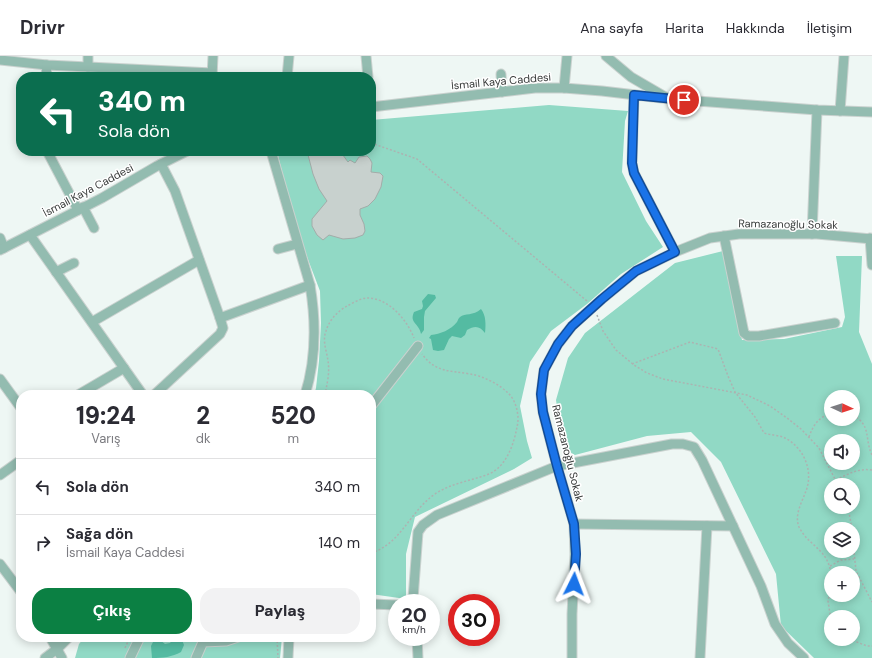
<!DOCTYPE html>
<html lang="tr">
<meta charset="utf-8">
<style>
body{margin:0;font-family:"DM Sans",sans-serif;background:#f2f2f3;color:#2b2b33;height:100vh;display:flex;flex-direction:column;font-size:15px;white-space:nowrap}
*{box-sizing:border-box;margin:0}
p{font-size:13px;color:#7c7c81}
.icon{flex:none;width:22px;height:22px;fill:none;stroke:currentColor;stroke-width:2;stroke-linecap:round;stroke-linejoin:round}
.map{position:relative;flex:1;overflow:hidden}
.drawer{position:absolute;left:16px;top:334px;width:360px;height:252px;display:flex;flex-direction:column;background:#fff;border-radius:16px;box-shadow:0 2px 10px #0003}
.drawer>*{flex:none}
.top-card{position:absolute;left:16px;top:16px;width:360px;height:84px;border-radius:16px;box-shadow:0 2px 10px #0003;background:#0b6e4f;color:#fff;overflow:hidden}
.needle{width:26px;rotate:93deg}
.tools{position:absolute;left:824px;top:334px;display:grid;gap:8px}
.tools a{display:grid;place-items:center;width:36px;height:36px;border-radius:50%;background:#fff;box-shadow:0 2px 10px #0003;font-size:20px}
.speed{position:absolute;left:388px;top:538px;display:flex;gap:8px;font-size:20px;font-weight:700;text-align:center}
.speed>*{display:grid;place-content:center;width:52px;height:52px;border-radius:50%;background:#fff;box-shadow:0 2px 10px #0003;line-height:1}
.speed small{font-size:10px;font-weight:400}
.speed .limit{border:6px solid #d22;background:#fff;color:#111}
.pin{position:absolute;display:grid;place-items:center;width:34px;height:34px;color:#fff;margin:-17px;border:2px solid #fff;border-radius:50%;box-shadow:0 1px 4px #0007}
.me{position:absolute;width:44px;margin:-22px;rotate:3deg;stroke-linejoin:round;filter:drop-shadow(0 0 3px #0008)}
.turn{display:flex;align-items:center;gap:14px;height:84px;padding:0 16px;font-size:18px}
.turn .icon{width:52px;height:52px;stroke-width:2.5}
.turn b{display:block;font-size:28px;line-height:34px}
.eta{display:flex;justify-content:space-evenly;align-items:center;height:68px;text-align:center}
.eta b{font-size:24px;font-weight:800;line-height:28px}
.cta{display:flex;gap:8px;margin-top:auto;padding:8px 16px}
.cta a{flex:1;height:46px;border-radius:16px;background:#0b8043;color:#fff;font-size:16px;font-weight:800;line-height:46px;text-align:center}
.cta a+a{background:#f2f2f3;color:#2b2b33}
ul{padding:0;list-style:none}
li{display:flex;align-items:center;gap:12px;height:56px;padding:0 16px;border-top:1px solid #e1e1e2}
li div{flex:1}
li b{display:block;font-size:15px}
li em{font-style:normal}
header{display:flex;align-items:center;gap:24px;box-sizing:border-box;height:56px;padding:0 20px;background:#fff;border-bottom:1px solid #e1e1e2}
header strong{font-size:19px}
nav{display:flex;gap:22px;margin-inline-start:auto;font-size:14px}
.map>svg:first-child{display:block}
.green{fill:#91d9c5;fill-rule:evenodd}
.water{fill:#54bba2}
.building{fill:#c8d1ce;stroke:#a3aca9}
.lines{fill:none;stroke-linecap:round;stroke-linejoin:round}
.minor-casing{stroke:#cad2cf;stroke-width:11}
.path{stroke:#acb3b1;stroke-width:1.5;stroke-dasharray:2 2;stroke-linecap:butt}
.minor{stroke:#93bcb0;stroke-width:9}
.route-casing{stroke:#114b97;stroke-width:10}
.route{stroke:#1a73e8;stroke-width:7}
.labels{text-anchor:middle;stroke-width:3;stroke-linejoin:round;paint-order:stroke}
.street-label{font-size:11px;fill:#393c3b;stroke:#fff}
</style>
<header>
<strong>Drivr</strong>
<nav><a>Ana sayfa</a><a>Harita</a><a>Hakkında</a><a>İletişim</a></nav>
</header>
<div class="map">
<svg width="872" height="602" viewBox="0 0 872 602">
<rect width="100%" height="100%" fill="#eef7f4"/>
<g class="green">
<path d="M549 49 628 55 625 65 622 116 646 165 663 191 621 218 587 248 551 275 530 306 520 350 527 385 532 402 514 413 415 461 406 498V543L371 538V339H314L316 332 319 305 321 267 320 235 304 193 293 161 277 95H371V64Z"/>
<path d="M723 195 742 284 784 283 842 271 845 261 836 200H862L859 276 872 308V602H814L781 570 776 518 721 406 691 376 647 380 575 399 563 392 556 344 568 302 585 277 675 207ZM831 341H853V363H831ZM831 385H853V407H831ZM831 429H853V451H831ZM831 473H853V495H831ZM831 517H853V539H831ZM831 561H853V583H831Z"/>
<path d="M85 581H282L280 602H75L79 588Z"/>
</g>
<g class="water">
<path d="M428 238 435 239 436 242 425 255 424 261V274L421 278C419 267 409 267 414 256L422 253 423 250 422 245Z"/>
<path d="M481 253C486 259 486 269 485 277 480 270 475 269 467 274L465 279 461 282 452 280 449 283 444 294 438 295 433 294 431 283 429 282 431 279C440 278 451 274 457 266 458 264 458 263 460 261 465 257 473 260 481 253Z"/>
<path d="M173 581H185L182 584 184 589 181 596C172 601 163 602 152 602L151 590 153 586 160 584 165 588 170 587 173 583Z"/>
</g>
<path class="building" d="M307 95H340L348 106 350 104 355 107 359 101 367 100 370 103 372 107 371 116 380 117 383 120 381 131 375 143 368 150 360 153V159L364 168 365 175 363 179 355 182 343 183 329 179 323 184 317 179 312 170V163L327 145 319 133 313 118Z"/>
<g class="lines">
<g class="minor-casing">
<g id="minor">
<path d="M366 0 368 21"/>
<path d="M606 0 631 21 667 42"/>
<path d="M0 4 47 9 212 17"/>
<path d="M88 11V0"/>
<path d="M501 18 502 36"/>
<path d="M46 21 47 9"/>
<path d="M212 21 213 0"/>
<path d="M287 21 289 0"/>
<path d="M564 32 567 0"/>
<path d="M634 39 632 107 634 117 675 196"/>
<path d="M371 51 535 32H564L602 35 670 43 817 54 872 56"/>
<path d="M840 55 844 0"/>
<path d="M47 95 78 154"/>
<path d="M271 95 310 229C316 265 316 304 305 339"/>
<path d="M83 151 94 172"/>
<path d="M812 178 817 54"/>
<path d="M30 179 143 339"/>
<path d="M724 180 744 277 748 280H759L835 267"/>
<path d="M0 182 4 192"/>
<path d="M870 182 872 209"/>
<path d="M278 193 297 188"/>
<path d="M0 194 102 142 157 110 187 95"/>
<path d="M56 216 74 207"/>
<path d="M220 262 310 229"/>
<path d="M92 266 199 204"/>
<path d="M0 323 21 352"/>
<path d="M78 339 124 312"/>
<path d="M154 339 220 278 223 272 220 262 175 135 161 108"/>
<path d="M371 350 418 290"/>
<path d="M0 419 21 404"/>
<path d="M574 468 733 470"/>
<path d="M0 508 21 536"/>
<path d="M409 547 413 543 418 476 423 469 437 459 557 410 672 388H683L694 391 702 404 761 530 775 568 788 587 804 602"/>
<path d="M371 548 397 549"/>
<path d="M50 581 62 602"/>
<path d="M417 581 418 602"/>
<path d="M45 602 57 593 69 581"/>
<path d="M130 602 140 581"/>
<path d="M196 602 203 586 226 585 238 581"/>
<path d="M288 602 289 581"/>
<path d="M572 602V558L575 498 574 468 557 410 543 356 541 338 544 314 558 288 572 270 602 243 636 215 675 196 710 182 739 178H817L872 183"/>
<path d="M700 602 707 470"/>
</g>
</g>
<g class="path">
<path d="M371 87 417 103 587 245"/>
<path d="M597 259 603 275 616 294 634 309 647 317 663 323 747 339 770 350 787 362 801 373 819 392 838 429"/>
<path d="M632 308 690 286 718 293 728 320 735 336 755 361 764 377C770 379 777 379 783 381 803 390 814 414 806 435 802 446 794 459 799 471 808 490 829 493 831 519"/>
<path d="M325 339C327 328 330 316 328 305 327 296 322 285 326 275 329 264 338 255 347 250 353 247 361 242 367 242 389 242 407 264 414 282"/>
<path d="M853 359C872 370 864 382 872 399"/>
<path d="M809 381C813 369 819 361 831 357"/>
<path d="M836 424C848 418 858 412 872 414"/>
<path d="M848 451 852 473"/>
<path d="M853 485 856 515 872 546"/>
<path d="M371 497C401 488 410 455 435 438 451 427 471 425 489 418 506 411 514 388 517 371 520 360 516 344 508 337 499 328 483 320 470 318 449 314 436 317 422 298"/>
<path d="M830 510 841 504 854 503"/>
<path d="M831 529 828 545 831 564"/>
<path d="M277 581 278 602"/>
<path d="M849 583 867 590H872"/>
<path d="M125 592 130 581"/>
</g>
<use href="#minor" class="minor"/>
</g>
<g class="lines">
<g class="route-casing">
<path id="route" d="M574 528 576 498 574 468 557 410 543 356 541 338 544 314 558 288 572 270 602 243 636 215 675 196 634 117 632 107 634 39 684 44"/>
</g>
<use href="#route" class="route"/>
</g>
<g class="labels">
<g class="street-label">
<text transform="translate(501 25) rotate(-5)" y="4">İsmail Kaya Caddesi</text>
<text transform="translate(88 134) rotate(-28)" y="4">İsmail Kaya Caddesi</text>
<text transform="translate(788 168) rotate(1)" y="4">Ramazanoğlu Sokak</text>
<text transform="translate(568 397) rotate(76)" y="4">Ramazanoğlu Sokak</text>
</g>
</g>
</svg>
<div class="tools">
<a><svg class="needle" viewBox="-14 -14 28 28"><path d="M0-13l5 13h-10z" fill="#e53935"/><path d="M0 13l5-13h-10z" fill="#7c7c81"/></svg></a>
<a><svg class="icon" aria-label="sound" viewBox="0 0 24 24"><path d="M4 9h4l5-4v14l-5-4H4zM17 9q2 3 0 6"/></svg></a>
<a><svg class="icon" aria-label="search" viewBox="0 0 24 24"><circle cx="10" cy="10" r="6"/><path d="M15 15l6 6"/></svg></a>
<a><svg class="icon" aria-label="layers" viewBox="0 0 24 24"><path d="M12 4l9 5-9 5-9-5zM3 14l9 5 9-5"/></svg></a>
<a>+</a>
<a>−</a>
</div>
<div class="speed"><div>20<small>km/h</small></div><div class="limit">30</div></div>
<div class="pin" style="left:684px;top:44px;background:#d93025"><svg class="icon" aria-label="arrive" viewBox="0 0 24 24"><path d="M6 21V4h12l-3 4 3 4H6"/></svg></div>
<svg class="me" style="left:574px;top:528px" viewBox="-20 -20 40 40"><path d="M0-17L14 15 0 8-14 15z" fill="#1a73e8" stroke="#fff" stroke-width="4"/></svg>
<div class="top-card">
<div class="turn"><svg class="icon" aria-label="left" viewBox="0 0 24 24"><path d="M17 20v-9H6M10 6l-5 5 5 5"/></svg><div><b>340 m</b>Sola dön</div></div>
</div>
<section class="drawer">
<div class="eta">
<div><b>19:24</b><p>Varış</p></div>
<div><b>2</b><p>dk</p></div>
<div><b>520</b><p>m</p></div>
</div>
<ul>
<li><svg class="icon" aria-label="left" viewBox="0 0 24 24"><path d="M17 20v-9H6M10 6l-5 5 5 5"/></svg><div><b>Sola dön</b></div><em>340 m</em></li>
<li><svg class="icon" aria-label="right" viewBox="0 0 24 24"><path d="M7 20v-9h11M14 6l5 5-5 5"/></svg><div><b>Sağa dön</b><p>İsmail Kaya Caddesi</p></div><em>140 m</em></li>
</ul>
<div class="cta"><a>Çıkış</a><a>Paylaş</a></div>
</section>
</div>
